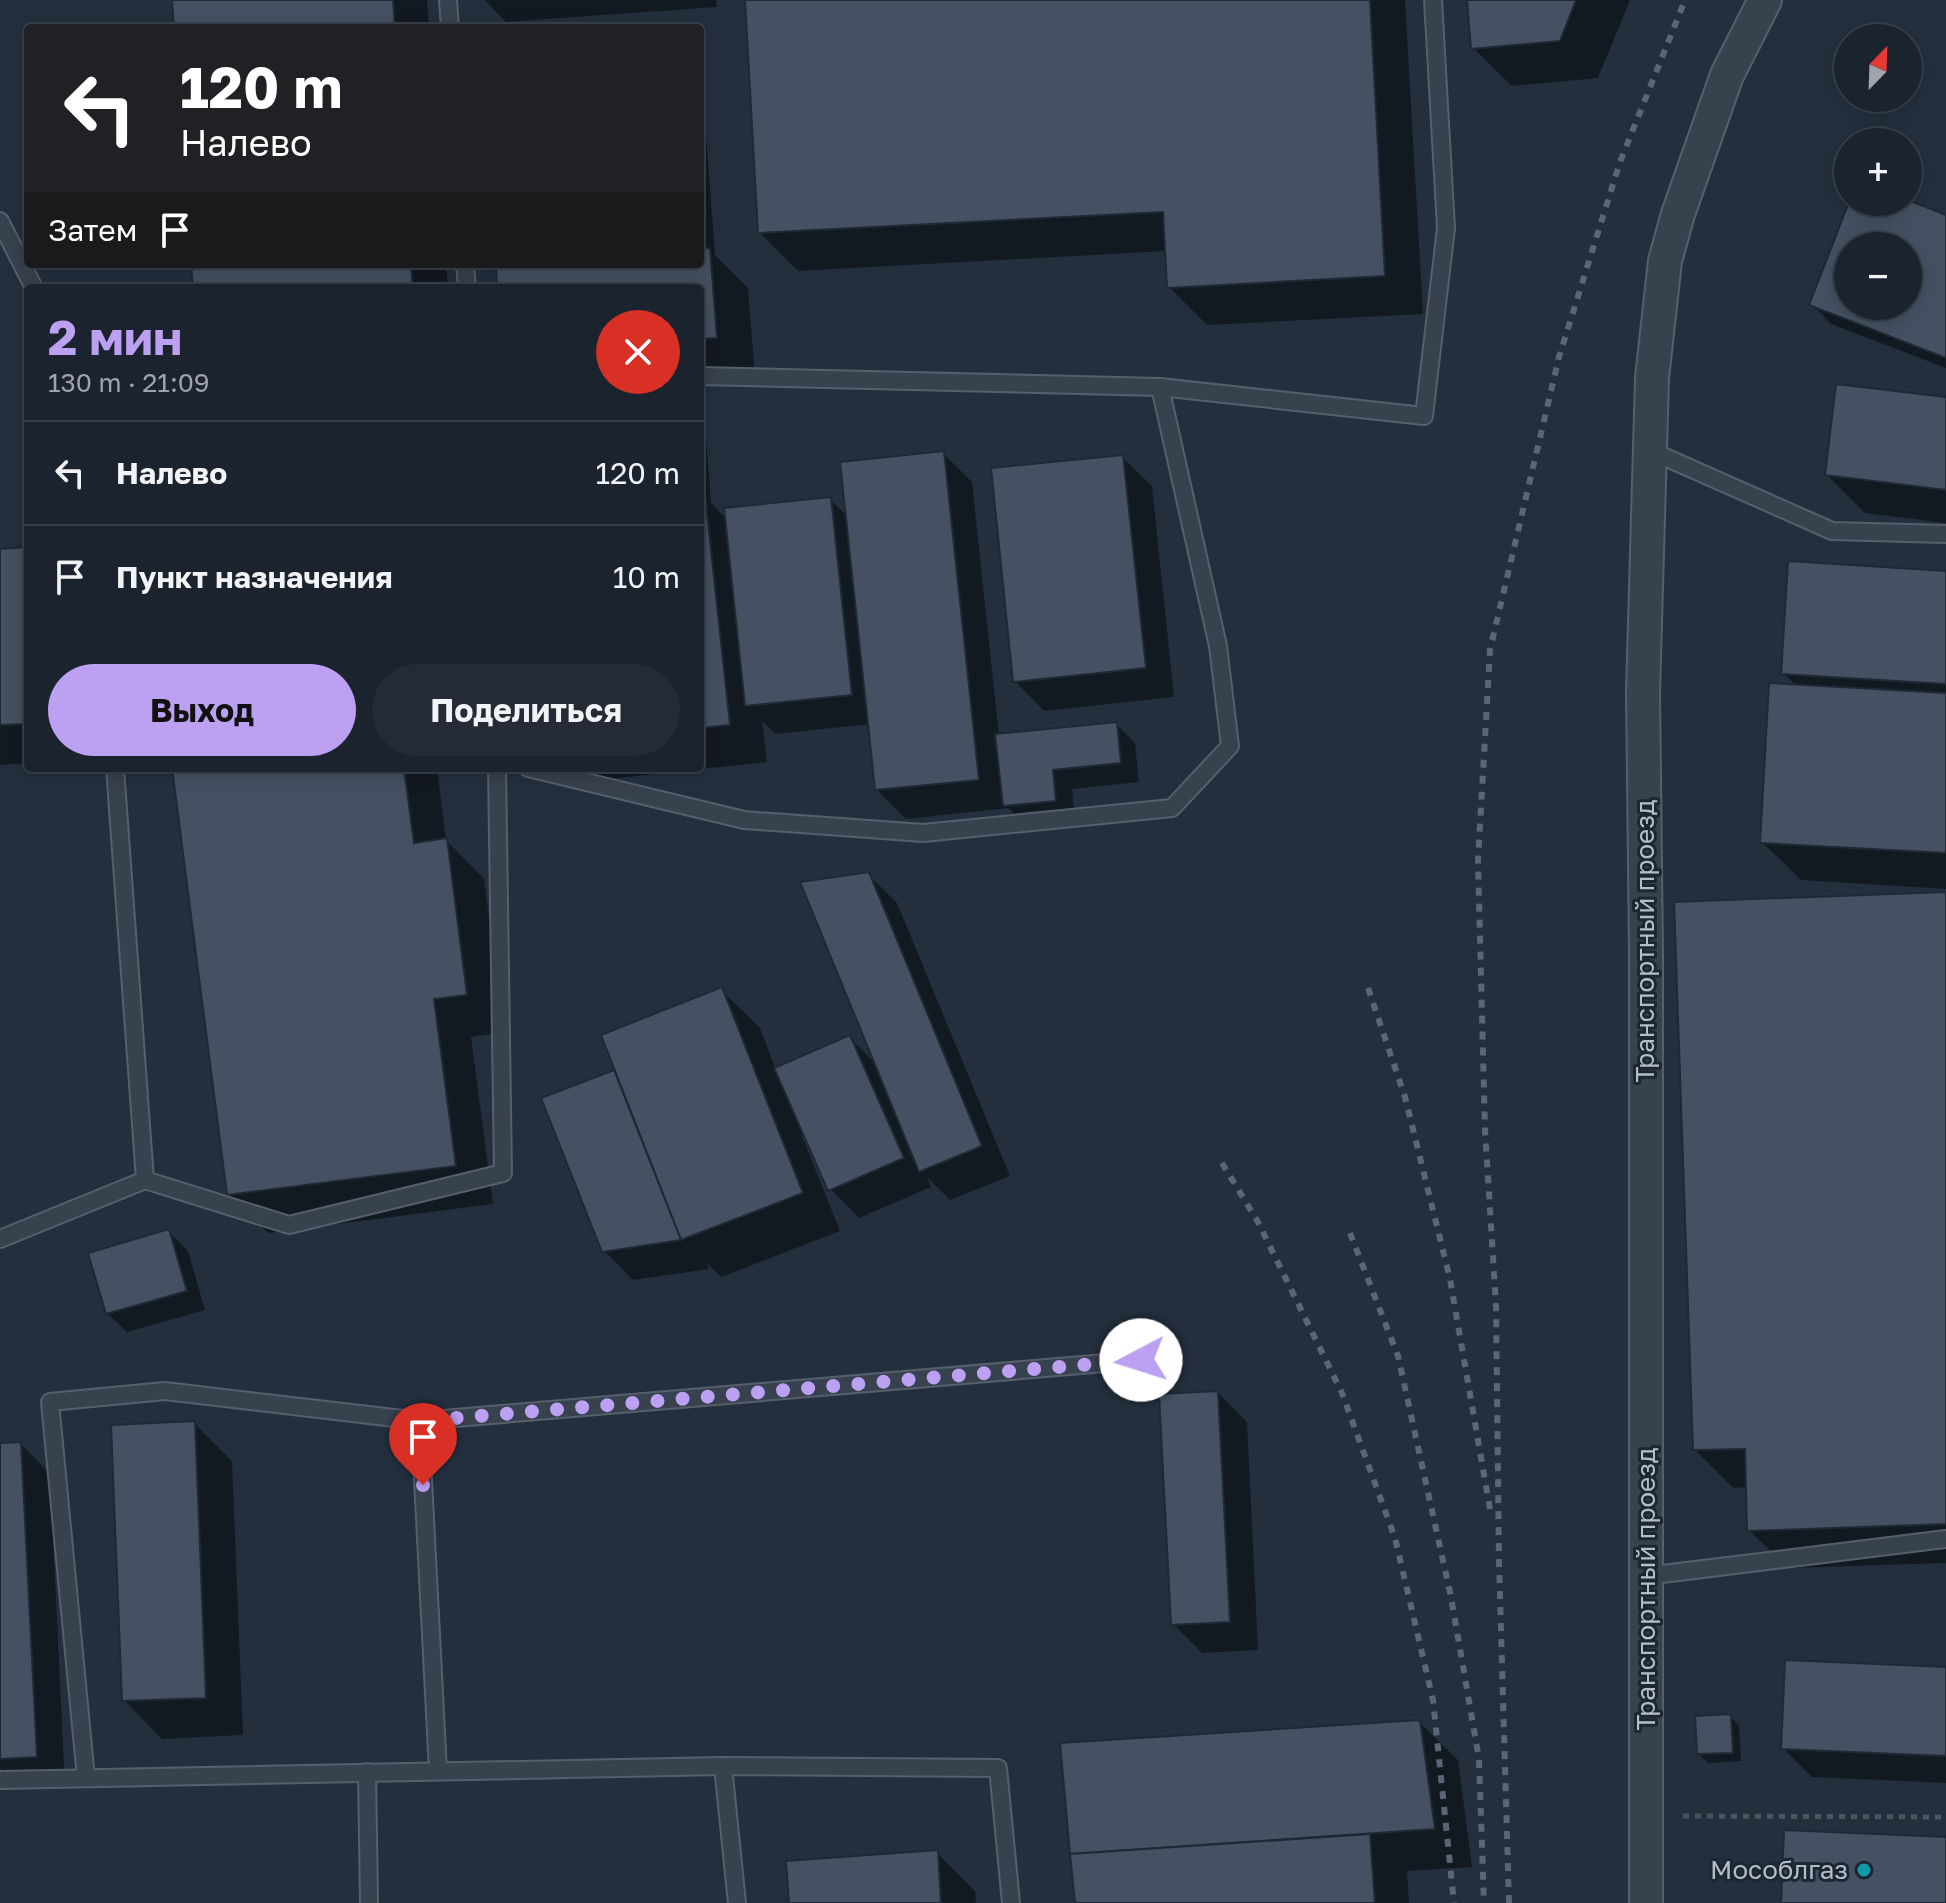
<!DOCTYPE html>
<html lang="ru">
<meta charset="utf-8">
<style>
body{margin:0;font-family:"Golos Text",sans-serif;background:#242b36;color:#f1f3f6;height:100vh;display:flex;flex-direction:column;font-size:30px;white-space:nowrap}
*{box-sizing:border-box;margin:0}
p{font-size:26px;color:#a0a4aa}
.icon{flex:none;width:44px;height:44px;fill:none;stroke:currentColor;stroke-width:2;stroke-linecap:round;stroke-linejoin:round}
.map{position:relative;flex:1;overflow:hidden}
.drawer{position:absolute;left:24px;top:284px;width:680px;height:488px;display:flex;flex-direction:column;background:#1b232e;border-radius:8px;box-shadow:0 4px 20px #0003,0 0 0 2px #39404a}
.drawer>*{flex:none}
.banner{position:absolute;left:24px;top:24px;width:680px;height:244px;border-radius:8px;box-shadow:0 4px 20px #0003,0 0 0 2px #39404a;background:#202124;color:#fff;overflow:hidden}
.needle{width:52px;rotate:23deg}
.fabs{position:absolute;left:1834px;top:24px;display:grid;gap:16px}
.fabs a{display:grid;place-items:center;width:88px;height:88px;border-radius:50%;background:#1b232e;box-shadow:0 4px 20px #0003,0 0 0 2px #39404a;font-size:40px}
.pin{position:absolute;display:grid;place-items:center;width:68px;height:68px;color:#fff;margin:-82px -34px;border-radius:50% 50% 50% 0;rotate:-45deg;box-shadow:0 0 8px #0007}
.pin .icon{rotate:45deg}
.me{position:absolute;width:88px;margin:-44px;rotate:265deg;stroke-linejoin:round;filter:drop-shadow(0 0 6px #0008)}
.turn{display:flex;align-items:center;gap:28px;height:168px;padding:0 24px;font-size:36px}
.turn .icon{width:104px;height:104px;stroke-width:2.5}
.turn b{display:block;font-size:56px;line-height:68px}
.then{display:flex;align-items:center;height:76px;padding:0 24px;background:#0003;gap:16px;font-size:30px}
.round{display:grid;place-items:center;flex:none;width:84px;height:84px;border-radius:42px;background:#242b36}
.headline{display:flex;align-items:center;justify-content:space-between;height:136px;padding:0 24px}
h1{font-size:48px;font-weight:700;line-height:60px;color:#bca0f2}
.primary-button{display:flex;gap:16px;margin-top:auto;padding:16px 24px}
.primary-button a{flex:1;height:92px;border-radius:48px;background:#bca0f2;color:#111;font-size:32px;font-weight:700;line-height:92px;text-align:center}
.primary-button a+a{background:#242b36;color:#f1f3f6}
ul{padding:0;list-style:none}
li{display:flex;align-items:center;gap:24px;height:104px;padding:0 24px;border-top:2px solid #39404a}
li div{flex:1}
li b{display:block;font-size:30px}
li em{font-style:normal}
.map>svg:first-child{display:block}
.shadow{fill:#0007;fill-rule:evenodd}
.building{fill:#455162;stroke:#1f2835;stroke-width:2;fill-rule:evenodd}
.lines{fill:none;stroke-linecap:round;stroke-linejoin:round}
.lane-casing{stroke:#565f6c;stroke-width:20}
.street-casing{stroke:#565f6c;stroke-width:36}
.path{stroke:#44595c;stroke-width:5;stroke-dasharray:6 6;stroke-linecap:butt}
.lane{stroke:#38414e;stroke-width:16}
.street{stroke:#38414e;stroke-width:32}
.rail{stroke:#5a6575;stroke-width:6;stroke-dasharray:8 8;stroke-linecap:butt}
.route{stroke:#bca0f2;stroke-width:14;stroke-dasharray:0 25.2}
.culture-dot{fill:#0f9aa8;stroke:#1d2633;stroke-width:3}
.labels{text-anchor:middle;stroke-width:6;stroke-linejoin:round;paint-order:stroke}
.street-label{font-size:26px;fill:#b4bcc9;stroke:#1d2633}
.poi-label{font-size:26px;fill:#b4bcc9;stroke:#1d2633;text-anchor:end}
</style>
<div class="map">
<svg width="1946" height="1903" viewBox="0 0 1946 1903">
<rect width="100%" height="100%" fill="#242f3e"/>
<g class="shadow">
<path d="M174 0H427L429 28H176Z"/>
<path d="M485 0H716L717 7 506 22Z"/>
<path d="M747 0H1405L1423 314 1207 325 1169 287 1167 251 798 271 760 233Z"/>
<path d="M1469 0H1630L1598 78 1512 86 1473 48Z"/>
<path d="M700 92 703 95 715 255 748 288 755 375 700 379V288H499L498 264H700Z"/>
<path d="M1851 202H1908L1946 217V368L1831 324 1812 304ZM1848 246H1908V306H1848Z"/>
<path d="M193 264H446L448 288H195Z"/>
<path d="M1946 399V523L1865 513 1827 475Z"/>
<path d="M700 431 706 437 711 503 727 519 830 499 847 516 943 453 972 482 999 736 1116 724 1135 743 1139 782 1072 789 1075 819 1024 824 1008 808 906 819 877 790 870 724 776 734 762 721 767 762 600 780 588 768H700Z"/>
<path d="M1122 457 1152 486 1174 697 1044 711 1015 681Z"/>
<path d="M28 549V763L0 765V551Z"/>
<path d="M1946 573V889L1801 880 1762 842 1797 686 1783 673Z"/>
<path d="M174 768H437L446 840 484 879 504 1032 471 1037 493 1204 268 1233 229 1194Z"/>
<path d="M868 874 897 903 1010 1176 950 1200 927 1177 931 1187 859 1218 830 1189 805 1135 802 1136 840 1231 721 1277 706 1262 709 1269 633 1280 604 1251 613 1072 620 1079 721 990 760 1028 776 1070 850 1038 877 1065Z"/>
<path d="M1946 894V1563L1788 1568 1749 1530 1748 1487 1733 1488 1695 1450Z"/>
<path d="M169 1232 188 1251 205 1310 127 1332 107 1313Z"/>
<path d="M1218 1393 1247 1422 1258 1650 1202 1653 1173 1624Z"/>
<path d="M194 1423 232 1461 243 1735 162 1739 124 1700Z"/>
<path d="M21 1444 50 1474 65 1785 20 1788 0 1768V1445Z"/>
<path d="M1946 1669V1783L1812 1777 1783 1748Z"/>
<path d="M1730 1716 1739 1726 1741 1761 1708 1763 1699 1754Z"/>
<path d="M1419 1722 1458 1760 1472 1867 1407 1871 1409 1903H1078L1062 1745Z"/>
<path d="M937 1853 975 1891 976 1903H791Z"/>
</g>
<g class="building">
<path d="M172 0H393L395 28H174Z"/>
<path d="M745 0H1370L1385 276 1167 288 1163 212 758 233Z"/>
<path d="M1467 0H1576L1560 41 1471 49Z"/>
<path d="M1908 200 1946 215V358L1809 305 1849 202H1908ZM1848 246H1908V306H1848Z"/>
<path d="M710 248 717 338 700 339V288H497L496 264H700V249Z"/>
<path d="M191 264H411L413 288H193Z"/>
<path d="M1836 384 1946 397V490L1825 475Z"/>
<path d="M944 451 979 780 875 790 840 462Z"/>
<path d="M1123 455 1146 668 1013 682 991 468Z"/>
<path d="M705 494 730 725 700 728V495Z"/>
<path d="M831 497 852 695 745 706 724 508Z"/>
<path d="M28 547V724L0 725V549Z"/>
<path d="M1788 561 1946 571V684L1781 674Z"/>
<path d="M1769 683 1946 693V853L1760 843Z"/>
<path d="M1117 722 1121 763 1053 770 1056 801 1003 806 995 734Z"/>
<path d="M172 768H404L414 843 447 838 467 995 434 999 456 1166 227 1195Z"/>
<path d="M869 872 982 1146 919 1172 800 882Z"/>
<path d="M1946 892V1524L1747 1531 1745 1449 1693 1450 1674 902Z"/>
<path d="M722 987 803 1193 681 1240 601 1035Z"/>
<path d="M850 1035 904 1158 828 1191 774 1068Z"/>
<path d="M614 1070 681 1240 602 1252 541 1098Z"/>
<path d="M169 1229 187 1291 106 1314 88 1253Z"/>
<path d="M1218 1391 1230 1622 1171 1625 1159 1394Z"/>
<path d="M195 1421 206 1698 122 1701 111 1425Z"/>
<path d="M21 1442 37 1757 0 1759V1443Z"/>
<path d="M1785 1660 1946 1667V1756L1781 1749Z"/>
<path d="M1731 1714 1733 1753 1697 1754 1695 1716Z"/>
<path d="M1420 1720 1435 1829 1070 1854 1060 1743Z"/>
<path d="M1784 1830 1946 1837V1903H1781Z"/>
<path d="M1370 1834 1375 1903H1075L1070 1854Z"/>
<path d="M938 1850 941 1903H789L786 1861Z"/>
</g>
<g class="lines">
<g class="lane-casing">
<g id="lane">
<path d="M448 0 450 28"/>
<path d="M0 221 34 288"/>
<path d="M465 264 467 288"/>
<path d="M700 376 1160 387 1424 416 1446 228 1433 0"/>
<path d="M1649 450 1832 531 1946 534"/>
<path d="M528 768 744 820 923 833 1172 808 1230 746 1218 646 1160 387"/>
<path d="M145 1180 289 1225 503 1173 497 768"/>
<path d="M0 1239 145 1180 115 768"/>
<path d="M1646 1576 1946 1539"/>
<path d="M438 1771 420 1421 1141 1360"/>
<path d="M367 1772 369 1903"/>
<path d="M86 1778 50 1402 165 1391 420 1421"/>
<path d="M0 1780 723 1766"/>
<path d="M737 1903 723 1766 998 1768 1011 1903"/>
</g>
</g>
<g class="street-casing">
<path id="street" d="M1646 1903V952L1643 692 1652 378 1665 261 1678 214 1727 75 1765 0"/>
</g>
<path class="path" d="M1683 1816 1946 1817"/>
<use href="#lane" class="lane"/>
<use href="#street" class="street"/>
<g class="rail">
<path d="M1368 988 1405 1097 1450 1279 1490 1509"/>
<path d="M1222 1163 1258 1222 1342 1393 1395 1538 1433 1700 1454 1903"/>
<path d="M1350 1233 1398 1356 1451 1597 1479 1759 1484 1903"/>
<path d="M1509 1903 1499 1561 1496 1305 1485 1130 1478 860 1490 650 1559 357 1620 162 1685 0"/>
</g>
</g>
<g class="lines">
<path class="route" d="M423 1485 420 1421 1141 1360"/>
</g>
<circle class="culture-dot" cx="1864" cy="1870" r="8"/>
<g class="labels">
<g class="street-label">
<text transform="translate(1645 941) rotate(-90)" y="9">Транспортный проезд</text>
<text transform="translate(1646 1589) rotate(-90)" y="9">Транспортный проезд</text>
</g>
<g class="poi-label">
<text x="1848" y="1879">Мособлгаз</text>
</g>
</g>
</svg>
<div class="fabs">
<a><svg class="needle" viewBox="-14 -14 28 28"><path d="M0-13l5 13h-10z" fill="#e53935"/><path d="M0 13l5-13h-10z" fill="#a0a4aa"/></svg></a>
<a>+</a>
<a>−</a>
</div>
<div class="pin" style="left:423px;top:1485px;background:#d93025"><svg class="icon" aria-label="arrive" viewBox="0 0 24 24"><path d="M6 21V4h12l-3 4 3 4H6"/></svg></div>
<svg class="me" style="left:1141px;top:1360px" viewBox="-20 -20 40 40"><circle r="19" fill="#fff"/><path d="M0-13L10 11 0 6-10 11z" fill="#bca0f2"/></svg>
<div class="banner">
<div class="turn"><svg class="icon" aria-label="left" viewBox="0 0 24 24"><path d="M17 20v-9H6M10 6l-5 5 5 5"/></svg><div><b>120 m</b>Налево</div></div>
<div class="then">Затем<svg class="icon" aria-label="arrive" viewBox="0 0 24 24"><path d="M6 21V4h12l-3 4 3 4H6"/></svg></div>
</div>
<section class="drawer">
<div class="headline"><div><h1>2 мин</h1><p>130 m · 21:09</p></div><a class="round" style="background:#d93025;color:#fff"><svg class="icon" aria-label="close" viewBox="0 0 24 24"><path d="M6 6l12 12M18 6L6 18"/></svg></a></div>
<ul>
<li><svg class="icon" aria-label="left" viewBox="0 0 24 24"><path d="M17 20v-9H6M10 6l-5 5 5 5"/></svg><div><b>Налево</b></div><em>120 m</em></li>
<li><svg class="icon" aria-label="arrive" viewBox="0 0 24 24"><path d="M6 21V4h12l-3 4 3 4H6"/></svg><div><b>Пункт назначения</b></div><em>10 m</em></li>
</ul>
<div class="primary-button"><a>Выход</a><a>Поделиться</a></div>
</section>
</div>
